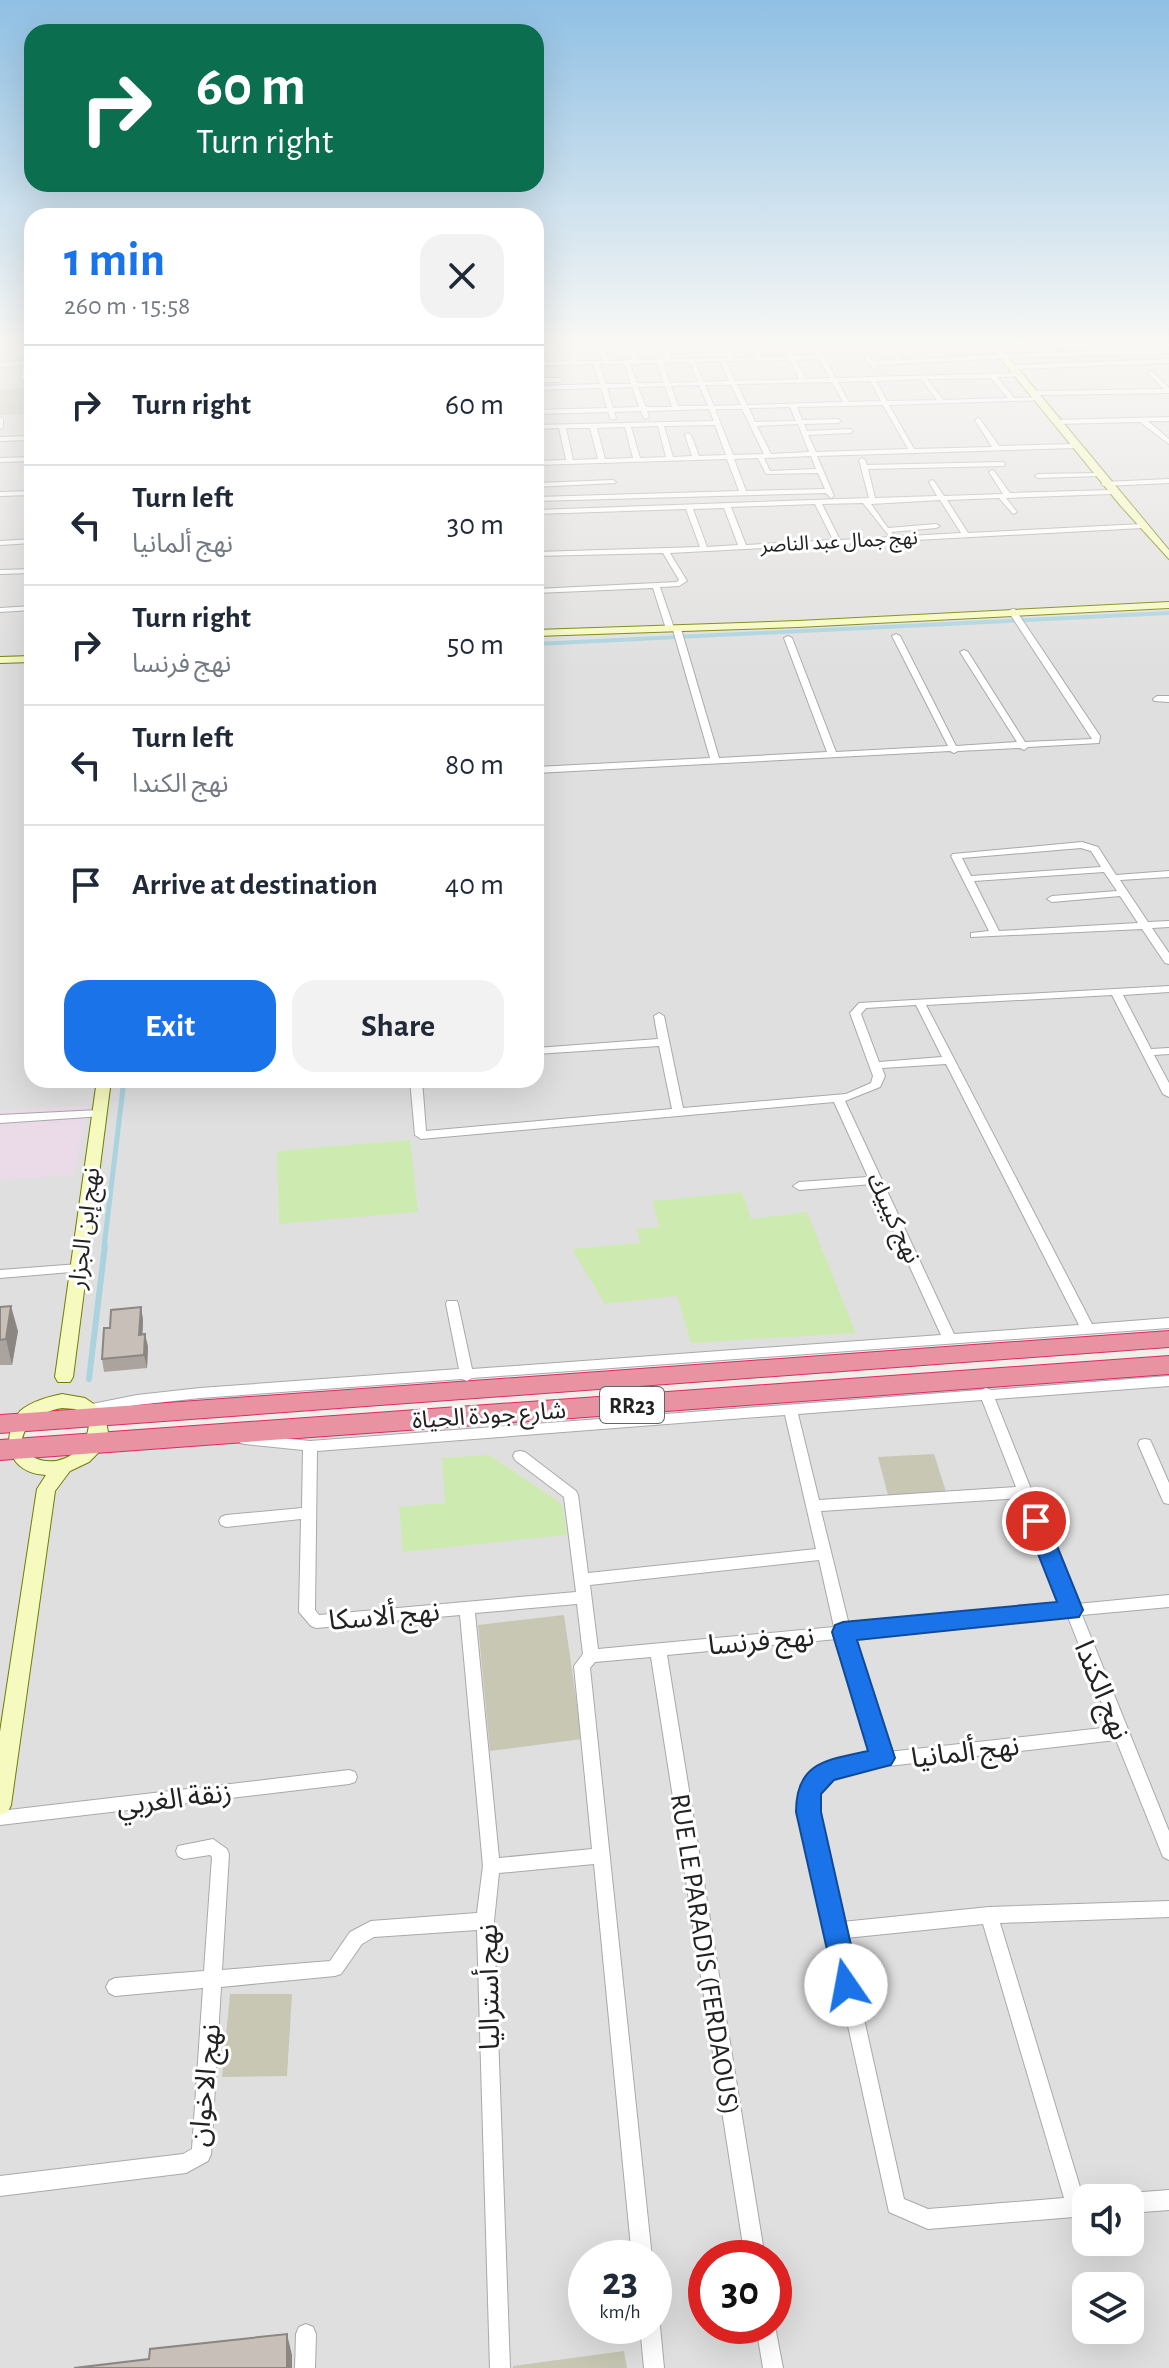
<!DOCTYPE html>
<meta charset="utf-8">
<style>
body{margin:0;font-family:"Alegreya Sans","Noto Sans Arabic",sans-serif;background:#f2f2f3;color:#1f2937;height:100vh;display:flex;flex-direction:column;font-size:30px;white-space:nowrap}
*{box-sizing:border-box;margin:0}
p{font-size:26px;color:#747a83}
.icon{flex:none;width:44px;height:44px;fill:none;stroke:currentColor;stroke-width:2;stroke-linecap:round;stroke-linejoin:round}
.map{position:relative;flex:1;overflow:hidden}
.sheet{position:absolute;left:24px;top:208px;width:520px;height:880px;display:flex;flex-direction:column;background:#fff;border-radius:24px;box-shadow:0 8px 32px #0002}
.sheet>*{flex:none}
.banner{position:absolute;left:24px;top:24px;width:520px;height:168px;border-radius:24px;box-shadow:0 8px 32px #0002;background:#0b6e4f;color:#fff;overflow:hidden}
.controls{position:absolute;left:1072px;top:2184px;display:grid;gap:16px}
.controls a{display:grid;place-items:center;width:72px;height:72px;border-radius:16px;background:#fff;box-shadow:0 8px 32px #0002;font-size:40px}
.speed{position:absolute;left:568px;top:2240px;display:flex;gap:16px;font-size:40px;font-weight:700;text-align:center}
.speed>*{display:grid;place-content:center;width:104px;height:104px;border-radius:50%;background:#fff;box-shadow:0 8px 32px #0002;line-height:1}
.speed small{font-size:20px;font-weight:400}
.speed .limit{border:12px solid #d22;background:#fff;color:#111}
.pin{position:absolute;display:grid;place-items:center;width:68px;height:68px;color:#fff;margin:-34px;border:4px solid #fff;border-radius:50%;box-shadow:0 2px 8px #0007}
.me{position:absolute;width:88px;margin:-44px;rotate:348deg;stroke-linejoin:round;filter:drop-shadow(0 0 6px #0008)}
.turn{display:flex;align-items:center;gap:28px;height:168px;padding:0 40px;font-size:36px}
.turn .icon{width:104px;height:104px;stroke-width:2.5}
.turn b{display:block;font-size:56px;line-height:68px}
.round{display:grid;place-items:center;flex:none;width:84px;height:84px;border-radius:24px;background:#f2f2f3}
.head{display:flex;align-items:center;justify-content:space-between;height:136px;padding:0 40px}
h1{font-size:48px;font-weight:700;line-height:60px;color:#1a73e8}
.cta{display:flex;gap:16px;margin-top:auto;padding:16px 40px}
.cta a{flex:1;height:92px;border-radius:24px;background:#1a73e8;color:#fff;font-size:32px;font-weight:700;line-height:92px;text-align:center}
.cta a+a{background:#f2f2f3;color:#1f2937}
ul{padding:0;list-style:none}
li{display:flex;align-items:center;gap:24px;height:120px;padding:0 40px;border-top:2px solid #e0e1e3}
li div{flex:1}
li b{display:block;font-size:30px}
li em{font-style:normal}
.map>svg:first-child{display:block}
.residential{fill:#e0dfdf;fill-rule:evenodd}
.industrial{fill:#ebdbe8}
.construction{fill:#c7c7b4}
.grass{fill:#cdebb0}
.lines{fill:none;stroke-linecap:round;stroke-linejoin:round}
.stream-far2{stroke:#aad3df;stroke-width:4}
.stream-far1{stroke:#aad3df;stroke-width:5}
.stream{stroke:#aad3df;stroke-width:6}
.street-casing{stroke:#a9a9a9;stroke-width:2}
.secondary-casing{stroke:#707d05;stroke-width:2}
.highway-casing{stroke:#dc2a67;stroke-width:2}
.street{fill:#fff;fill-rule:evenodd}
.secondary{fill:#f7fabf;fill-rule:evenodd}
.highway{fill:#e892a2;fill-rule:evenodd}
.wall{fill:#aba49e}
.shaded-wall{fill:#8b8681}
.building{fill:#c7bfb8;stroke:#8b8681;stroke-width:2}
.route{fill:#1a73e8;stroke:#114b97;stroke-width:2}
.labels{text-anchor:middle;stroke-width:6;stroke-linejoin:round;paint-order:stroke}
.far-street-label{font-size:20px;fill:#222;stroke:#fff}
.shield{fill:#fff;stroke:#646464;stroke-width:2}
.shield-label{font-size:22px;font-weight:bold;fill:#222}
.street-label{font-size:24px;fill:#222;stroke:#fff}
.near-street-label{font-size:28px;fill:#222;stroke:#fff}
</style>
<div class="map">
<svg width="1169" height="2368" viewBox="0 0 1169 2368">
<rect width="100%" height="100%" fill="#f2efe9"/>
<g class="residential">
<path d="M0 341H32V1080H536V341H1169V1318L470 1369 0 1414Z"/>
<path d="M1169 1372V2368H0V1460ZM1086 2198H1130V2242H1086ZM586 2258H654V2326H586ZM706 2258H774V2326H706ZM1086 2286H1130V2330H1086Z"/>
</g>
<path class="industrial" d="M88 1106 73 1175 0 1180V1111Z"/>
<g class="construction">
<path d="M32 388V414L0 415V389Z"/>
<path d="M934 1454 947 1495 889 1499 878 1457Z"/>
<path d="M564 1615 582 1739 490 1751 478 1625Z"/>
<path d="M230 1994H292L287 2076 222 2077Z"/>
<path d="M624 2351 627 2368H513V2366Z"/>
</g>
<g class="grass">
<path d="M410 1140 418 1212 279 1224 277 1151Z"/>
<path d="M742 1192 751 1219 807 1212 856 1333 691 1343 677 1296 605 1304 572 1249 640 1243 637 1229 659 1227 653 1201Z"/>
<path d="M490 1455 562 1504 567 1535 403 1552 399 1507 445 1503 442 1458Z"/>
</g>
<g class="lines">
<path class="stream-far2" d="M536 644 1169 613"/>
<path class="stream-far1" d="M104 1247 124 1080"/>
<path class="stream" d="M89 1379 105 1245"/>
<g class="street-casing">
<g id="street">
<path d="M25 341H32V344L26 342Z"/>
<path d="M536 341H541L545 362 572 361 568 341H574L578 361H603L596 341H602L608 361 632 360 627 341H633L638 360 665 359 659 341H665L671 359 728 358 718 341H724L734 358 756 357 748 341H754L762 357 788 356 778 341H784L794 356 817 355 809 341H815L836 378 1020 373 1022 376 997 377 1014 398 1041 397 1043 398V400L889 405 914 449 992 447 975 420 978 418 980 419 999 446 1074 444 1077 446 1074 448 817 456 834 496 831 498 826 493 536 501V497L739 491 727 459 536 465V461L566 460 559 428 536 429V425L714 421 709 409 647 411 649 417 646 419 643 417 641 411 614 412 616 418 613 420 610 418 608 412 536 414V410L607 408 601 388 536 390V386L600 384 593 364 536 366V362H539ZM819 359 830 378 806 379 796 360ZM790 360 799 379 735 381 726 361ZM720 361 729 381 704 382 695 362ZM690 362 698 382 670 383 663 363ZM657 363 664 383H637L630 364ZM599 364H624L631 384H606ZM991 378 1008 398 943 400 927 379ZM921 379 937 400 887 401 876 381ZM870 381 881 401 849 402 838 382ZM832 382 843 402 747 405 737 384ZM699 385 708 406H678L671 386ZM705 385H731L741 405 714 406ZM665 386 672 407H646L638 387ZM632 387 639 407 613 408 607 388ZM883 405 908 449 816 452 808 435 850 433 853 431 850 429 807 431 804 424 838 423 841 421 838 419 802 420 797 407ZM790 407 796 421 755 422 749 408ZM715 409H742L764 454 733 455ZM798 424 809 452 771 454 757 426ZM715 425 726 455 699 456 691 435 688 433 685 435 692 456 673 457 664 426ZM658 426 666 457 640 458 631 427ZM625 427 633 458 605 459 597 428ZM566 428H590L598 459 573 460ZM811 456 816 469 770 471 764 458ZM758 458 766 474 818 473 825 489 746 491 734 459Z"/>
<path d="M853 341H859L872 361 896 360 882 341H888L901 360 1003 354 1169 349V353L1007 358 875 365 877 368 874 370Z"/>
<path d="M1095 342 1097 345 995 349 992 347 995 345Z"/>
<path d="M32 359V363L29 364 27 378 32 381V385L21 379 23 365 0 367V363Z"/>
<path d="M1169 359V363L1013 369 1010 367 1013 365Z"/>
<path d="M1150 370 1169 388V393L1036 395 1033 393 1036 391 1164 389 1148 373Z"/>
<path d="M536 378H560L563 380 560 382H536Z"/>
<path d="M0 417 3 419V427L0 429Z"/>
<path d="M1169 417V421H1148L1169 439V444L1140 422 1056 424 1053 422 1056 420Z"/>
<path d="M32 436V440L0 441V437Z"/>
<path d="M32 457V461L0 462V458Z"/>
<path d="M862 458 865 460 867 465 1003 462 1006 464 1003 466 868 469 875 498 937 496 929 482 932 480 934 481 944 496 1003 494 989 472 992 470 994 471 1010 493 1111 490 1114 492 1111 494 1006 498 1017 512 1013 514 999 498 947 500 968 533 1142 524 1146 526 1142 528 670 553 687 581 679 586 660 587 674 628 677 627 681 629 719 758 827 752 784 638 788 636 792 638 836 752 948 746 892 636 896 634 900 636 956 746 1017 742 960 652 964 650 968 652 1025 742 1092 739 1008 611 1012 609H1015L1100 736 1099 743 1028 747 1024 750 1020 748 958 751 954 753 950 751 536 773V767L710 758 673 630 670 631 666 629 653 588 536 593V589L677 582 679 580 663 553 536 556V552L700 547 686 509 536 514V510L869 498 859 460ZM940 500 961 533 891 537 894 535 891 532 936 528 940 526 936 524 888 528 871 504ZM863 503 890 537 840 540 822 504ZM815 504 833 540 746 545 731 507ZM724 508 738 545 707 547 693 509Z"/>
<path d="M1097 473 1099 474V476L1038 478 1035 476 1038 474Z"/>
<path d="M1169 479V483L1104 486 1101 484 1104 482Z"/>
<path d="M613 480 616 482 615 483 536 487V483Z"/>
<path d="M32 491V495L0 496V492Z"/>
<path d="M32 539V543L0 545V541Z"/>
<path d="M32 569V573L0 574V570Z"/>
<path d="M32 606V610L0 612V608Z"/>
<path d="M1157 696H1169V702L1154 701 1153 699Z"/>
<path d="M1082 842 1098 847 1116 875 1169 871V877L1120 880 1148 922 1169 921V927L1152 928 1169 953V964L1165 963 1142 929 971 937V933L989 931 951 856 953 854ZM1081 848 1091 851 1101 867 971 876 962 858ZM1104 872 1117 891 1052 896 1047 899 1052 902 1120 896 1138 923 999 931 974 881Z"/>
<path d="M1169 986V992L1123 995 1151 1049 1169 1048V1054L1154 1055 1169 1083V1097L1163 1094 1112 995 926 1005 1092 1324 1169 1318V1328L472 1378 467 1381 462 1379 200 1398 137 1405 92 1414 87 1413 85 1409 87 1405 137 1395 200 1388 459 1369 446 1304 447 1301H457L458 1304 472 1369 941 1335 872 1184 799 1190 793 1186 799 1182 868 1177 834 1102 421 1139 415 1135 410 1080H422L426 1131 672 1109 659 1046 536 1054V1048L658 1039 654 1016 659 1013 664 1016 683 1108 846 1094 871 1083 873 1076 850 1013 859 1003ZM916 1005 942 1057 879 1062 861 1014 866 1008ZM946 1064 1079 1325 954 1334 845 1101 880 1087 885 1076 882 1068Z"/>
<path d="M99 1110 103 1112 105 1114 103 1116 0 1123V1115Z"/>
<path d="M79 1264 83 1265 85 1268 83 1271 0 1278V1270Z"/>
<path d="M1169 1376V1386L995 1399 1077 1604 1169 1595V1607L1082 1615 1169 1831V1860L1163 1857 1161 1852 1116 1740 853 1770C825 1777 817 1782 817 1812L842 1922 989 1907 1169 1901V1917L1000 1923 1083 2197 1090 2198H1086V2216L928 2229 889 2212 801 1812C801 1764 831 1758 873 1753L837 1639 667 1655 765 2258H745L651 1657 595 1662 590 1668 652 2258H632L594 1864 499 1873 494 1921 510 2368H490L477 1930 374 1937 362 1944 341 1974 335 1976 221 1987 211 2154 208 2161 186 2173 0 2196V2176L183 2154 192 2149 203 1988 115 1996 109 1993 106 1987 109 1981 115 1978 204 1971 212 1857 210 1855 184 1859 178 1856 176 1851 178 1846 213 1839 227 1849 229 1854 222 1970 330 1961 350 1932 371 1921 477 1913 483 1866 460 1615 316 1628 311 1626 299 1612 301 1519 226 1527 221 1525 219 1521 221 1517 226 1515 302 1508 303 1450 245 1444 240 1443 238 1439 240 1435 245 1434 310 1441 981 1390 986 1388 991 1390ZM982 1400 1016 1487 819 1500 798 1414ZM785 1415 816 1549 588 1573 578 1495 576 1491 525 1452 520 1451 515 1452 513 1456 515 1460 564 1497 576 1592 319 1615 315 1610 317 1451ZM1021 1498 1063 1605 849 1625 821 1511ZM819 1560 834 1627 598 1649 590 1585ZM577 1604 583 1654 574 1666 592 1849 499 1858 475 1613ZM1068 1617 1111 1727 888 1752 852 1637ZM983 1924 1064 2198 928 2209 904 2199 846 1938Z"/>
<path d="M1145 1439 1150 1440 1152 1444 1169 1483V1504L1164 1503 1162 1499 1138 1444 1140 1440Z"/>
<path d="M349 1770 355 1772 357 1777 355 1782 349 1784 0 1825V1811Z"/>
<path d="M1169 2190V2210L1130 2213V2198H1122L1130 2193Z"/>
<path d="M654 2317 657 2319 660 2326 664 2368H644L640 2326H654Z"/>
<path d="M774 2321 783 2368H763L756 2326H774Z"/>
<path d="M306 2324 313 2327 316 2334 315 2368H295L296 2334 299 2327Z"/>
</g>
</g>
<g class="secondary-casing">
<g id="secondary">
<path d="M986 341H994L1016 366 1169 550V559L1120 505Z"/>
<path d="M1169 602V608L798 627 536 636V630L798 621Z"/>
<path d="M32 656V662L0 663V657Z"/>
<path d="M97 1080H111L73 1377 70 1382H58L55 1377Z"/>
<path d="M62 1394 85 1398 104 1411 108 1432 100 1451 89 1462 70 1471 55 1491 11 1805 8 1812 0 1815V1732L37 1489 46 1475C7 1473 0 1438 20 1411 32 1401 48 1397 62 1394ZM62 1408 75 1409 89 1419C91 1456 46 1477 21 1447 22 1423 40 1412 62 1408Z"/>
</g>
</g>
<g class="highway-casing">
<g id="highway">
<path d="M1169 1331V1347L0 1433V1415Z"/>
<path d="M1169 1356V1374L0 1460V1440Z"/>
</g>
</g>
<use href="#street" class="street"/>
<use href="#secondary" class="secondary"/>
<use href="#highway" class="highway"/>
</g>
<g class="wall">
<path d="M0 1307 18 1331 12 1365H0Z"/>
<path d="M141 1307 143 1320 142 1335 145 1334 148 1347 147 1368 104 1372 102 1359Z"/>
</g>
<g class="shaded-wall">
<path d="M11 1306 18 1331 12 1365 6 1339Z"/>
<path d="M141 1307 143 1320 142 1348 139 1335Z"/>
<path d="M145 1334 148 1347 147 1368 144 1355Z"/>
<path d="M287 2334 292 2355V2368H287Z"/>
</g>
<g class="building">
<path d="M11 1306 6 1339 0 1340V1307Z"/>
<path d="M141 1307 139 1335 145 1334 144 1355 102 1359 104 1328H110L111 1310Z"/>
<path d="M287 2334V2368H74L149 2359 150 2349Z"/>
</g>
<linearGradient id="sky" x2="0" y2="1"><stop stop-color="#8fc0e4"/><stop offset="0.51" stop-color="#f9f8f5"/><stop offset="1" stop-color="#f9f8f5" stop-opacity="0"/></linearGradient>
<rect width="1169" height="673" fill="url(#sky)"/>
<path class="route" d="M1036 1513 1047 1521 1083 1610 1079 1617 857 1640 895 1758 891 1765 834 1780 821 1794V1812L860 1985 856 1994 846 1998 837 1994 796 1812C796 1761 828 1760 868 1751L832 1632 835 1625 843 1622 1057 1602 1025 1521Z"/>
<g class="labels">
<g class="far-street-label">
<text transform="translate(839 541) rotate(-3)" y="7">نهج جمال عبد الناصر</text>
</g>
<rect class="shield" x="600" y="1387" width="64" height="36" rx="6"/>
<g class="shield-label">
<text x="632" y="1413">RR23</text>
</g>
<g class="street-label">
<text transform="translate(894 1218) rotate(65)" y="8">نهج كيبيك</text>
<text transform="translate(84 1228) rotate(-83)" y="8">نهج إبن الجزار</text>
<text transform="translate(489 1415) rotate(-4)" y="8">شارع جودة الحياة</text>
</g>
<g class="near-street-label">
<text transform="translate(384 1615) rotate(-5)" y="10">نهج ألاسكا</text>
<text transform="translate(761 1640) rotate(-5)" y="10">نهج فرنسا</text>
<text transform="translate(1103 1690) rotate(68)" y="10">نهج الكندا</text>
<text transform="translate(965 1751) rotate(-7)" y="10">نهج ألمانيا</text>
<text transform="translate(174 1798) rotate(-7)" y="10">زنقة الغربي</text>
<text transform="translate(706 1954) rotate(81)" y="10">RUE LE PARADIS (FERDAOUS)</text>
<text transform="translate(488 1987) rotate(-91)" y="10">نهج أستراليا</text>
<text transform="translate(204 2085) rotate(-84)" y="10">نهج الاخوان</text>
</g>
</g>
</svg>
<div class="controls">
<a><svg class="icon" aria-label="sound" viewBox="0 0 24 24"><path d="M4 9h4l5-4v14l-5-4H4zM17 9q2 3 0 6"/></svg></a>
<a><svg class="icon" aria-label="layers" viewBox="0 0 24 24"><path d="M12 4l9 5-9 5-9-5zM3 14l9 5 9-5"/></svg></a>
</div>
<div class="speed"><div>23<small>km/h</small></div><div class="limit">30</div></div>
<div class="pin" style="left:1036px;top:1521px;background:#d93025"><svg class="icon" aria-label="arrive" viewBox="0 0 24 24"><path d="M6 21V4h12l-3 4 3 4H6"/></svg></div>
<svg class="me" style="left:846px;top:1985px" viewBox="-20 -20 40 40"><circle r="19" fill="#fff"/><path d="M0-13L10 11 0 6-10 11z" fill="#1a73e8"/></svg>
<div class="banner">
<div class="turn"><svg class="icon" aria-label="right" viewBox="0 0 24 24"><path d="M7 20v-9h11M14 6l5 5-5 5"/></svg><div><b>60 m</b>Turn right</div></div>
</div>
<section class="sheet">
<div class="head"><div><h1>1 min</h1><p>260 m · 15:58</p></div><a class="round"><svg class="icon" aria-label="close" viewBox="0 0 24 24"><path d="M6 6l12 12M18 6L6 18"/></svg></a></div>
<ul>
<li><svg class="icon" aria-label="right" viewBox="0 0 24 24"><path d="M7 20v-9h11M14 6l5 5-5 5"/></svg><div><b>Turn right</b></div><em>60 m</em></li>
<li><svg class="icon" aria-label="left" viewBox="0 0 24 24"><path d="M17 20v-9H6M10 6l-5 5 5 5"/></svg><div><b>Turn left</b><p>نهج ألمانيا</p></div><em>30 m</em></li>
<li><svg class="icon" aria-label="right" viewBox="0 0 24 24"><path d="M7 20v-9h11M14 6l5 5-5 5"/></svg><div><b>Turn right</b><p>نهج فرنسا</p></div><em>50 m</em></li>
<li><svg class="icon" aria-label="left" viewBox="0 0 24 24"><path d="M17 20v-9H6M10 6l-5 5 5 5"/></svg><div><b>Turn left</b><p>نهج الكندا</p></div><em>80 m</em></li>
<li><svg class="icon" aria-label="arrive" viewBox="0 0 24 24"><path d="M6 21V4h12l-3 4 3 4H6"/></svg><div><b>Arrive at destination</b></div><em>40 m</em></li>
</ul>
<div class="cta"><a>Exit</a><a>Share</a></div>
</section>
</div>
